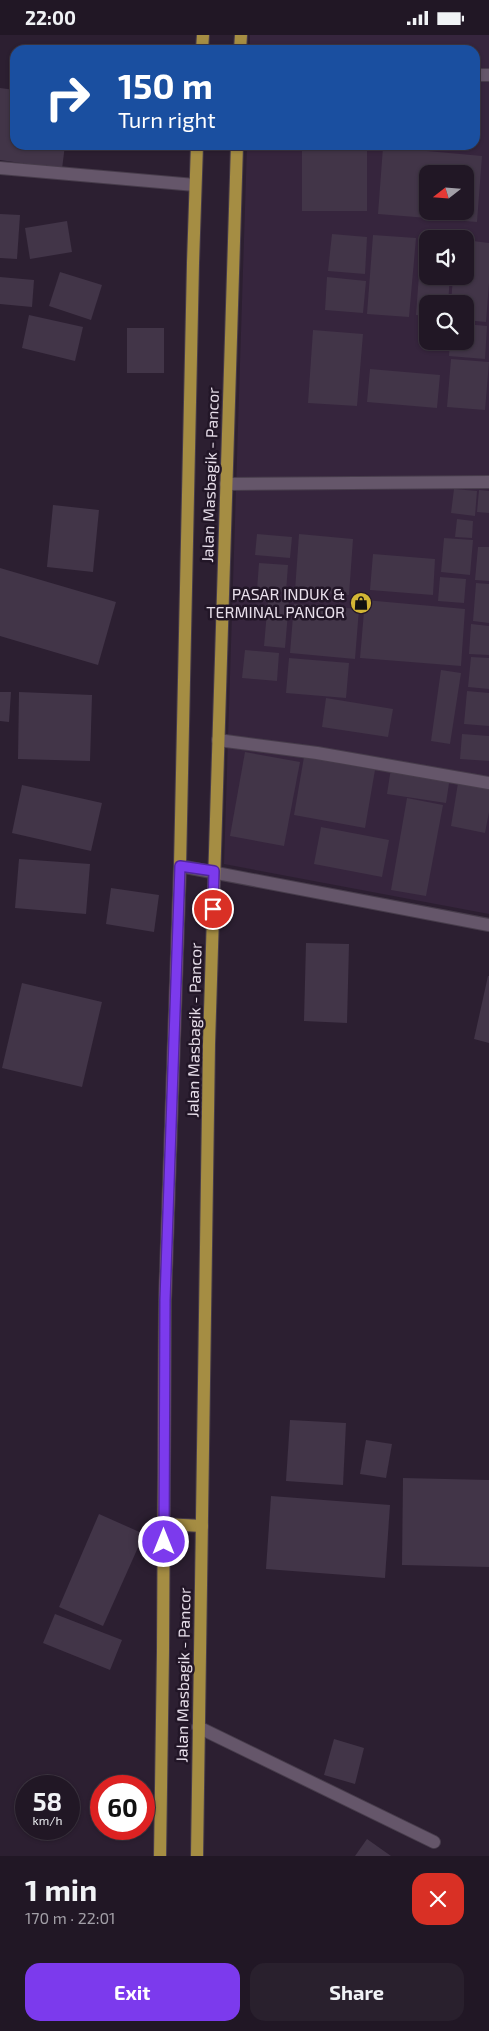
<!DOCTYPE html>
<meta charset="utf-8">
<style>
body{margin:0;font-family:"Exo 2",sans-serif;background:#29202d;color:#f1f3f6;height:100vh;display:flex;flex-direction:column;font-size:19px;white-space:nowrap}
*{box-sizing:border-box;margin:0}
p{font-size:16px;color:#a29fa7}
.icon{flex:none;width:28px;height:28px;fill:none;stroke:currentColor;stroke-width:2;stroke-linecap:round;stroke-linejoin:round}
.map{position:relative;height:1821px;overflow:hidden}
.sheet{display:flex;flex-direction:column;background:#211725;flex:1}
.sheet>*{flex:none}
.banner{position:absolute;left:10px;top:10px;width:470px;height:105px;border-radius:15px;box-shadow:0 1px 4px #0004,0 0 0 1px #3e3642;background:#1a4fa0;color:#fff;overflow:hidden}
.needle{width:32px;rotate:253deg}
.tools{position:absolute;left:419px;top:130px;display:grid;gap:10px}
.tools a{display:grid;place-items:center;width:55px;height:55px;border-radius:10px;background:#211725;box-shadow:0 1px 4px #0004,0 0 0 1px #3e3642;font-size:25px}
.speed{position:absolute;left:15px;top:1740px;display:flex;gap:10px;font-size:25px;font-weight:700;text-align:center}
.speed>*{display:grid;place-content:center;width:65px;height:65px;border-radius:50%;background:#211725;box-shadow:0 1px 4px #0004,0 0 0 1px #3e3642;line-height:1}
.speed small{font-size:12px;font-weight:400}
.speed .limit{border:8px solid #d22;background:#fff;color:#111}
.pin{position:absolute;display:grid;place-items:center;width:42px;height:42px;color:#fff;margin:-21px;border:2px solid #fff;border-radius:50%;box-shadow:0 1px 5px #0007}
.me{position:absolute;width:55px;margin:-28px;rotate:0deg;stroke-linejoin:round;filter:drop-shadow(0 0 4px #0008)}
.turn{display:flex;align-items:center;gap:18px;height:105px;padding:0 25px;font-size:22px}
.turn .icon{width:65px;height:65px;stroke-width:2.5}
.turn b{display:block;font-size:35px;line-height:42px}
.round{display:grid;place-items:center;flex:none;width:52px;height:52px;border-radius:15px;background:#29202d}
.summary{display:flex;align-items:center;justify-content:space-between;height:85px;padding:0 25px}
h1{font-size:30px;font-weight:700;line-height:38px}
.primary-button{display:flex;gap:10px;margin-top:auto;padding:10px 25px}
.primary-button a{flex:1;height:58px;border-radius:15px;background:#7c3aed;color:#fff;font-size:20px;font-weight:700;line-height:58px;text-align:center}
.primary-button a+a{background:#29202d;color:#f1f3f6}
.status{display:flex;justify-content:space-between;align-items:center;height:35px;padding:0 25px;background:#211725;direction:ltr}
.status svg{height:14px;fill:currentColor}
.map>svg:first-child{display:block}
.built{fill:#36253d;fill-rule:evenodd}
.building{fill:#423548;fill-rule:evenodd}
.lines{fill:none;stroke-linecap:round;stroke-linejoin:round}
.lane-casing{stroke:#473c4b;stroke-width:14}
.street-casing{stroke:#473c4b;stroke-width:14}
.primary-casing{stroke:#473c4b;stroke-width:14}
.lane{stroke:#65566a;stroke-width:12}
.street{stroke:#65566a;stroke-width:12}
.primary{stroke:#a58d43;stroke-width:12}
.route-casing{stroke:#51269a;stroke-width:12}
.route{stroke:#7c3aed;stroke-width:9}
.labels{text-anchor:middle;stroke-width:5;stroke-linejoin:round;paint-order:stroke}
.street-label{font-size:16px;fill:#e8dfeb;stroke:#221627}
.poi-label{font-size:16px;fill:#e8dfeb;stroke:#221627;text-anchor:end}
</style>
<div class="status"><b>22:00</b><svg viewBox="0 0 49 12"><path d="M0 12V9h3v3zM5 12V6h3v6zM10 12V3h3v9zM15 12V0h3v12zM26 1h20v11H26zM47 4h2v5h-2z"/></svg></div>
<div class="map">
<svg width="489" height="1821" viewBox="0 0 489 1821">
<rect width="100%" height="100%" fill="#2c1f31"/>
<path class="built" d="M250 0H489V879L224 829 247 110H475V15H250ZM428 139H465V176H428ZM428 204H465V241H428ZM428 269H465V306H428Z"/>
<g class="building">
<path d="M0 53 15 55V110H65L62 134 0 125Z"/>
<rect x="302" y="110" width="65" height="66"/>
<path d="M383 112 482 121 477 187 378 179ZM428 139H465V176H428Z"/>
<path d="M0 179 20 180 17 224 0 223Z"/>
<path d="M67 186 72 217 30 224 25 193Z"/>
<path d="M332 199 367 202 365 239 328 236Z"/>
<path d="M422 199 456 202 428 204V241H450L448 269H428V281L416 280Z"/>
<path d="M373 200 416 203 409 282 367 279Z"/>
<path d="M465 205 489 208V248L486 287 465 285V269H451L453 241H465Z"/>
<path d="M60 237 102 250 91 285 49 271Z"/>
<path d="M0 242 34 245 32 272 0 269Z"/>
<path d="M327 242 366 246 363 278 325 275Z"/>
<path d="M29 280 83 292 75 326 22 313Z"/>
<path d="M465 289 487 291 485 324 449 321 450 306H465Z"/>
<rect x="127" y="293" width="37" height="45"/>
<path d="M313 295 363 299 357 371 308 368Z"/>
<path d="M451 324 489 327 485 375 447 372Z"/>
<path d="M370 334 440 340 437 373 367 367Z"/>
<path d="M454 454 477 456 475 481 451 478Z"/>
<path d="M479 455 489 456V478L477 477Z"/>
<path d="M53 470 99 475 93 537 47 532Z"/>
<path d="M457 484 473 486 472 503 455 502Z"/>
<path d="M257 499 292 502 290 523 255 520Z"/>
<path d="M299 499 353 504 349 560 295 556Z"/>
<path d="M444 503 473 505 470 540 441 537Z"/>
<path d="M478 512H489V546L475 545Z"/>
<path d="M373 519 435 524 433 560 370 555Z"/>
<path d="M259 528 288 530 286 557 257 555Z"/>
<path d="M0 533 116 567 98 630 0 601Z"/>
<path d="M440 542 466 544 464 568 438 566Z"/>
<path d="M476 548 489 549V588L473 586Z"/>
<path d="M268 565 289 566 285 613 264 611Z"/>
<path d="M365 565 465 574 461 631 360 623Z"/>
<path d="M294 569 359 574 355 624 290 618Z"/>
<path d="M471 589 489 591V620L469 619Z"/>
<path d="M245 615 279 618 277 646 242 643Z"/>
<path d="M471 622 489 623V654L468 652Z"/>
<path d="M289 623 349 628 346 663 286 658Z"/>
<path d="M441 635 461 638 450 709 431 706Z"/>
<path d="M467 656 489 658V691L464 689Z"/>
<path d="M0 657H11L9 687 0 686Z"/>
<path d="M19 657 92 660 90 726 18 724Z"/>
<path d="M326 663 393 674 388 702 322 692Z"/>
<path d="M462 699 489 701V726L460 724Z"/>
<path d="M245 717 300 727 284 811 230 801Z"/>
<path d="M304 722 375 735 365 793 294 780Z"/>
<path d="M391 733 450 742 446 768 387 759Z"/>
<path d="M458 748 489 753V777L485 798 451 791Z"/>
<path d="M22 750 102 768 91 816 12 798Z"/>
<path d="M407 763 443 770 426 861 391 855Z"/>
<path d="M321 792 389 805 382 842 314 829Z"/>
<path d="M19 824 90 829 86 879 15 873Z"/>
<path d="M111 853 159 860 154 897 106 889Z"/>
<path d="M306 908 349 909 347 988 304 986Z"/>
<path d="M488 941H489V1008L474 1004Z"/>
<path d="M22 948 102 967 82 1052 2 1033Z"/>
<path d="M290 1385 346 1388 343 1450 286 1446Z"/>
<path d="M366 1405 392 1409 386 1443 360 1439Z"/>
<path d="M403 1443 489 1445V1532L402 1530Z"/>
<path d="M271 1461 390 1470 385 1543 266 1534Z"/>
<path d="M99 1479 144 1499 103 1591 59 1572Z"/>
<path d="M55 1579 122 1605 110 1635 43 1608Z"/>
<path d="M334 1704 364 1713 355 1749 324 1740Z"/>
<path d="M367 1804 391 1821H355Z"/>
</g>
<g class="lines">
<g class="lane-casing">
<path id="lane" d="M475 40H489"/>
</g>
<g class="street-casing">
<g id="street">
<path d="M0 133 195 150"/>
<path d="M226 449 489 447"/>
<path d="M218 705 317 718 489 748"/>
<path d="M180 831 489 890"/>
<path d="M198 1692 434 1807"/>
</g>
</g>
<g class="primary-casing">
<g id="primary">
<path d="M202 15 203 0"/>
<path d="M240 15 241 0"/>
<path d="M164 1489 202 1491"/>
<path d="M160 1821 163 1616 165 1265 180 831 193 228 197 110"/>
<path d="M197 1821 209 1009 237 110"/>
</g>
</g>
<use href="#lane" class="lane"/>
<use href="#street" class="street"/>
<use href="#primary" class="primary"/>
</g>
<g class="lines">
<g class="route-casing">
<path id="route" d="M164 1507 165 1265 180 831 214 836 213 874"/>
</g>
<use href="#route" class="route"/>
</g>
<defs>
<g id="shop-disc" transform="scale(1.125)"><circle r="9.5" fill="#d3b635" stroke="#221627"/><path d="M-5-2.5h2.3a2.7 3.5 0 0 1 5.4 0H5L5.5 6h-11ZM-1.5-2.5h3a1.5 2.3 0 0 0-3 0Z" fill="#111"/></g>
</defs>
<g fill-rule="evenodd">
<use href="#shop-disc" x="361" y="568"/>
</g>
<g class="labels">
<g class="street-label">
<text transform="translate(210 440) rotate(-88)" y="6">Jalan Masbagik - Pancor</text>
<text transform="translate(194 995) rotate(-89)" y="6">Jalan Masbagik - Pancor</text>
<text transform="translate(183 1640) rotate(-89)" y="6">Jalan Masbagik - Pancor</text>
</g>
<g class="poi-label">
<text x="345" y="565">PASAR INDUK &amp;<tspan x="345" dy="18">TERMINAL PANCOR</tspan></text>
</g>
</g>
</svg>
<div class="tools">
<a><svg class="needle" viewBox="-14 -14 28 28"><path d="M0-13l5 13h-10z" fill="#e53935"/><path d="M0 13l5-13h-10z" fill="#a29fa7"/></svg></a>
<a><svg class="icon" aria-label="sound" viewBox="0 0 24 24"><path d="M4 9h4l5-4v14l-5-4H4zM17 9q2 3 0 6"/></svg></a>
<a><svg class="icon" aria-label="search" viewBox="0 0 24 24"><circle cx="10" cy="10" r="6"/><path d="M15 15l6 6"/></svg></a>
</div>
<div class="speed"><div>58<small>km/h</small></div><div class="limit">60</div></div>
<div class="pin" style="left:213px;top:874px;background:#d93025"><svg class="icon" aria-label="arrive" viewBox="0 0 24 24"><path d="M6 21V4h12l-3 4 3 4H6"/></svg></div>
<svg class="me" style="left:164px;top:1507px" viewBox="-20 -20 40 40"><circle r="17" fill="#7c3aed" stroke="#fff" stroke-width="3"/><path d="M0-11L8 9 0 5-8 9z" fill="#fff"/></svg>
<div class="banner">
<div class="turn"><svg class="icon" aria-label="right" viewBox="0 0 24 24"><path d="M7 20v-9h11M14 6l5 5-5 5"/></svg><div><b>150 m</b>Turn right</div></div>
</div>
</div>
<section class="sheet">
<div class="summary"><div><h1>1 min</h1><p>170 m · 22:01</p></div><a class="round" style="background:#d93025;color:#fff"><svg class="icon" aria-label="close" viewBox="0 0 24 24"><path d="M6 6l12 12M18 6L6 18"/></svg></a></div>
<div class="primary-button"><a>Exit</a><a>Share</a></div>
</section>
